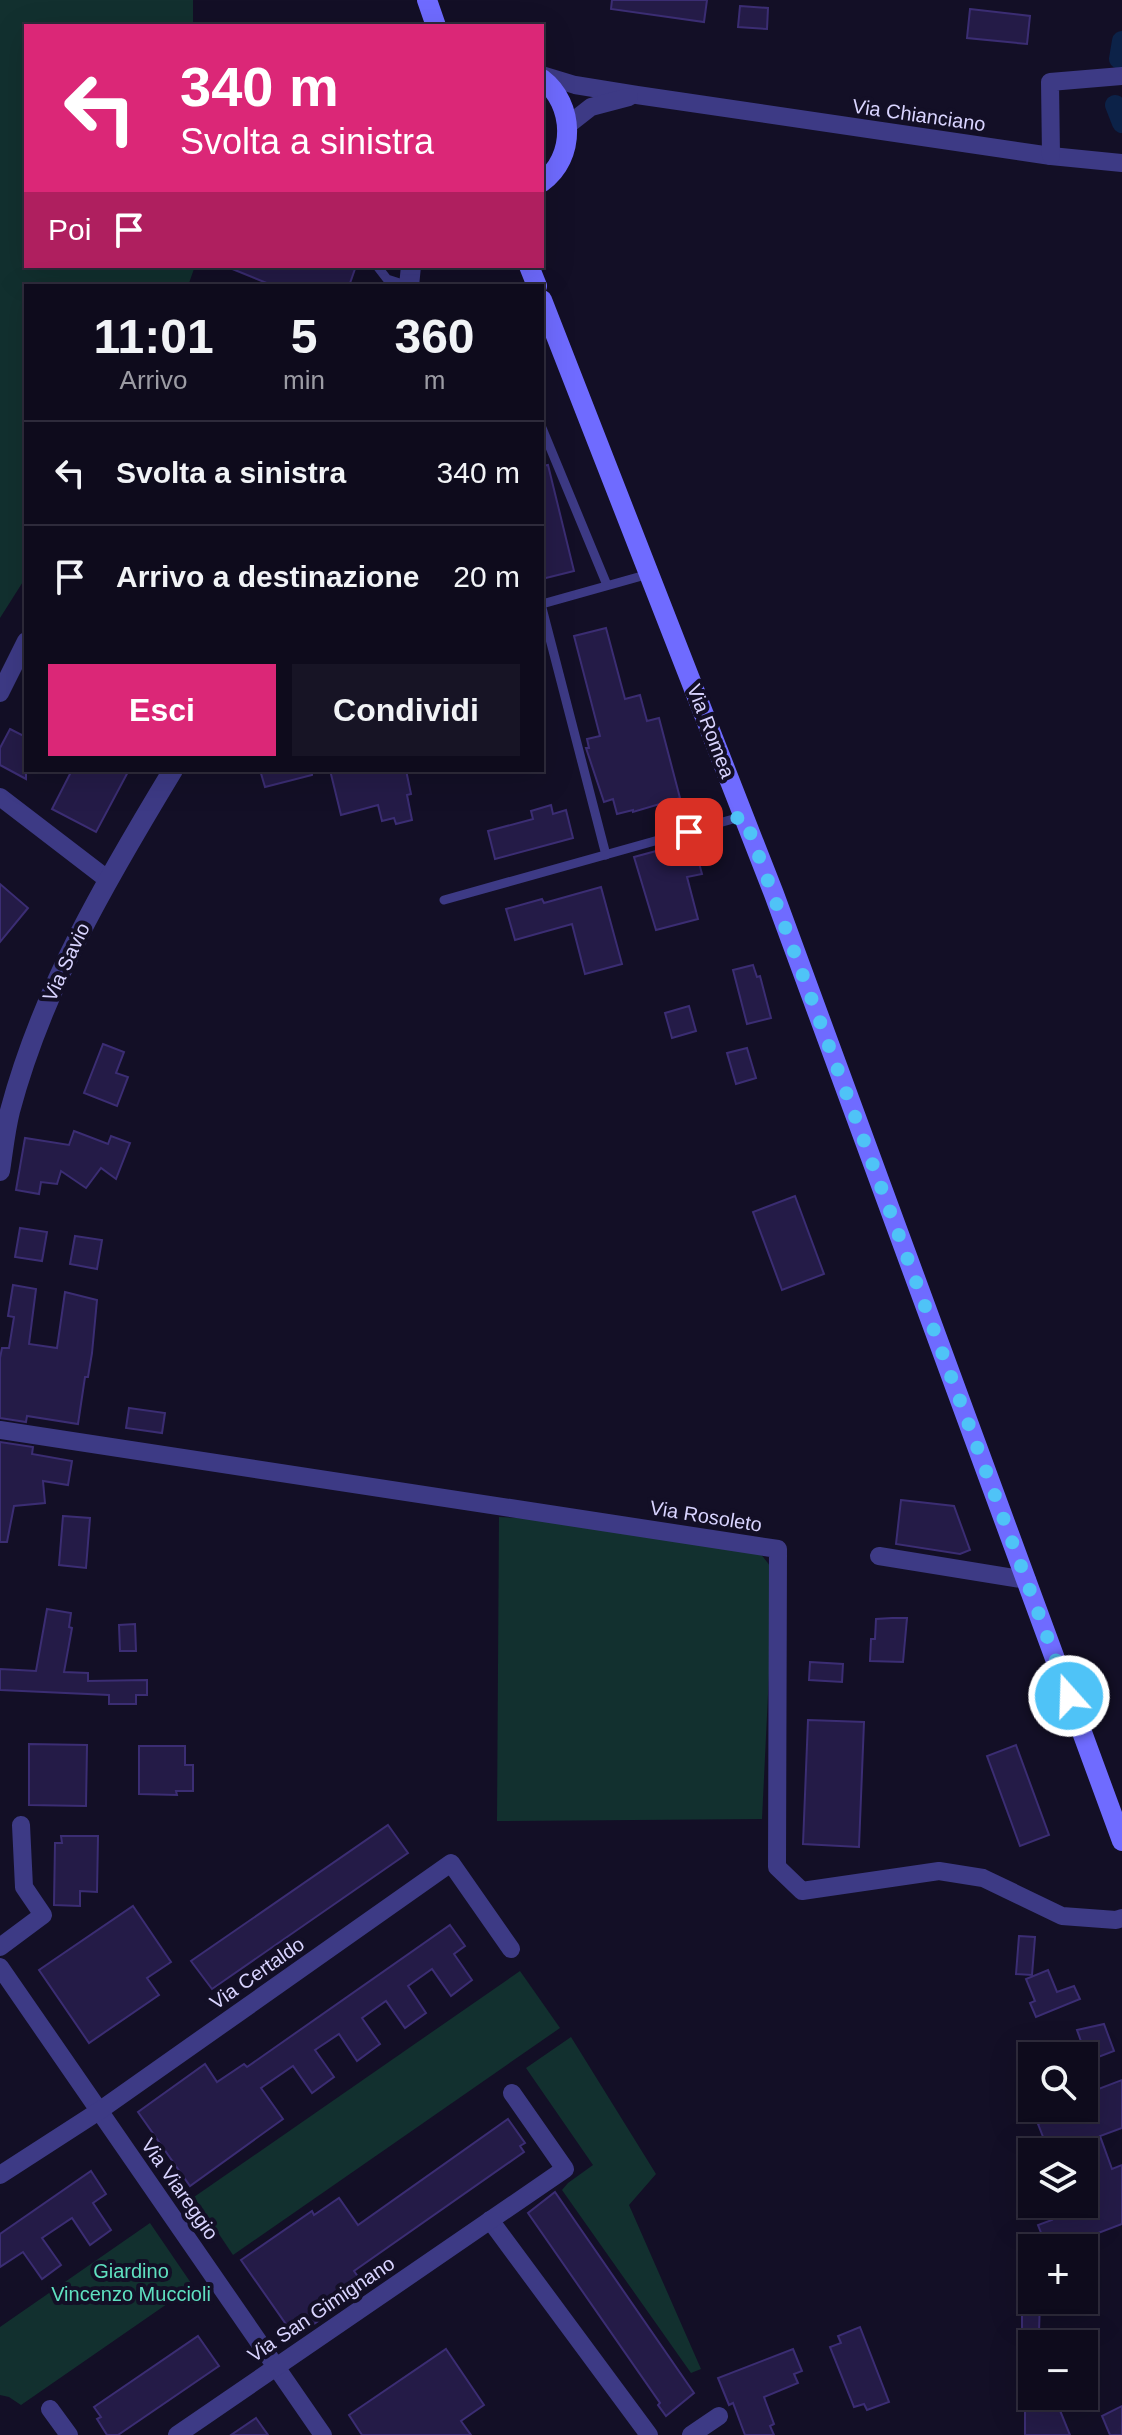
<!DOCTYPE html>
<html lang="it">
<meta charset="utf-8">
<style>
body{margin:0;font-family:Arial,sans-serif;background:#171425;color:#f1f3f6;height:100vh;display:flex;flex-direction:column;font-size:30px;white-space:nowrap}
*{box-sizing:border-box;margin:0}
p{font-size:26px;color:#9b9ba3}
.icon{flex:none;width:44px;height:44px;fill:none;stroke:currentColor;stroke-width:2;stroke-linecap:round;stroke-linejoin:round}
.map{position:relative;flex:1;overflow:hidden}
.panel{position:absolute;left:24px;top:284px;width:520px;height:488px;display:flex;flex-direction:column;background:#0e0b1c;border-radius:0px;box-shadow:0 8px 32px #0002,0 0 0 2px #2e2b3b}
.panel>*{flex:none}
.guide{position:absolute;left:24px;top:24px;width:520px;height:244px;border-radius:0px;box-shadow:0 8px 32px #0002,0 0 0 2px #2e2b3b;background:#db2777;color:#fff;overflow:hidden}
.fabs{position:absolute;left:1018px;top:2042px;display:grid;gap:16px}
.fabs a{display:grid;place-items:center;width:80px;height:80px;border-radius:0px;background:#0e0b1c;box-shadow:0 8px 32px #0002,0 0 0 2px #2e2b3b;font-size:40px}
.pin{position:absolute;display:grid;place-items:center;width:68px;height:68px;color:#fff;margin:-34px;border-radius:16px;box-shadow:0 4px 12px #0006}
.me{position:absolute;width:88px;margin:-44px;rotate:340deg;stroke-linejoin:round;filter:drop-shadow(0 0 6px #0008)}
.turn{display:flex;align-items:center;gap:28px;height:168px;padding:0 24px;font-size:36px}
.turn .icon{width:104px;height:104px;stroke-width:2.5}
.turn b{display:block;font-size:56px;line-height:68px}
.then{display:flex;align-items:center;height:76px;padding:0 24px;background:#0003;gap:16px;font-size:30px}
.eta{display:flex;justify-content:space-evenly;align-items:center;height:136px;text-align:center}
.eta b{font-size:48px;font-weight:700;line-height:56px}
.button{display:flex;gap:16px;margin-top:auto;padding:16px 24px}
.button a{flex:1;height:92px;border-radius:0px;background:#db2777;color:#fff;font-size:32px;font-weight:700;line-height:92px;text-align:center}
.button a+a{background:#171425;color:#f1f3f6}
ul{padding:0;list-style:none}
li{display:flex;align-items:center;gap:24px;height:104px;padding:0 24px;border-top:2px solid #2e2b3b}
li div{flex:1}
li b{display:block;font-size:30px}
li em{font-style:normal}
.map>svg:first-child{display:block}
.green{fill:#12302f}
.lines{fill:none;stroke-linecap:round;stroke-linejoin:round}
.canal{stroke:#0c2248;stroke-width:20}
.building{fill:#241b47;stroke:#3b2d73;stroke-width:2}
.service{stroke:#3d3a85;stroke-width:9}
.minor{stroke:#3d3a85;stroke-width:18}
.tertiary{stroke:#3d3a85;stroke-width:20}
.secondary{stroke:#6f6bff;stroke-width:20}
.route{stroke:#4fc3f7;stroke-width:14;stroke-dasharray:0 25.2}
.labels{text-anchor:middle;stroke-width:8;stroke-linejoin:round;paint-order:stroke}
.street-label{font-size:20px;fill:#d9d4ff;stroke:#130f26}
.park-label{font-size:20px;fill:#5fe0c0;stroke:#130f26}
</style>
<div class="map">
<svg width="1122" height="2435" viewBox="0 0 1122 2435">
<rect width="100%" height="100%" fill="#130f26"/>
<g class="green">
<path d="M0 0H193V26H26V266H195L188 286H26V577L0 618Z"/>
<path d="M499 1517 590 1522 760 1553 774 1571 762 1819 497 1821Z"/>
<path d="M520 1971 560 2028 233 2255 194 2197Z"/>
<path d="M571 2037 656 2174 629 2205 701 2369 691 2373 562 2190 568 2183 593 2165 526 2068Z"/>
<path d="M150 2223 193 2286 21 2405 9 2397 0 2395V2327Z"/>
</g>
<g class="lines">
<g class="canal">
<path d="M1119 59 1122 41"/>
<path d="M1115 105 1122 123"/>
</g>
</g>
<g class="building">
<path d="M612 0H707L704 22 611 9Z"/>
<path d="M740 6 768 8 767 29 738 27Z"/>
<path d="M970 9 1030 16 1027 44 967 38Z"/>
<path d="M225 266H356L349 286H274Z"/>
<path d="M548 465 574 571 542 579V466Z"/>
<path d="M606 628 625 699 640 695 647 721 659 718 680 798 633 812V810L617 814 613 799 604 802 586 748H589L587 739 600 736 574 636Z"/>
<path d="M10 729 26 737V779L0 765V748Z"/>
<path d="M72 770H129L96 832 52 809Z"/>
<path d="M260 770H312V775L265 787Z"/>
<path d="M330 770H406L411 794 407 795 412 820 396 824 394 818 382 821 378 805 341 815Z"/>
<path d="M551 805 553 814 566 810 573 838 495 859 488 831 533 819 531 811Z"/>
<path d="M693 841 702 874 687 877 698 919 656 930 634 857Z"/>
<path d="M0 884 28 908 0 942Z"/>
<path d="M601 887 622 964 585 974 572 924 515 940 506 909 542 899 544 903Z"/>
<path d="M753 965 757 977 760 976 771 1018 747 1024 733 970Z"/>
<path d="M689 1006 696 1031 672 1038 665 1013Z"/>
<path d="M103 1044 124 1052 116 1073 128 1077 117 1106 84 1093Z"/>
<path d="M747 1048 756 1078 736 1084 727 1053Z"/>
<path d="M74 1131 108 1144 111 1136 130 1143 116 1179 101 1168 86 1188 61 1171 57 1184 41 1182 39 1194 16 1190 25 1138 69 1145Z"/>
<path d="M795 1196 824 1274 782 1290 753 1212Z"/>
<path d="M20 1228 47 1232 42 1261 15 1257Z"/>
<path d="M75 1236 102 1240 97 1269 70 1264Z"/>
<path d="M13 1285 36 1289 29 1344 57 1348 65 1292 97 1300 92 1353 88 1377H85L78 1424 27 1416 26 1422 0 1418V1358L2 1348H9L14 1317 8 1316Z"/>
<path d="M129 1408 165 1413 162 1433 126 1428Z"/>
<path d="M0 1442 33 1447 32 1454 72 1461 68 1485 43 1481 45 1503 14 1506 7 1542H0Z"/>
<path d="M901 1500 954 1506 970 1550 960 1554 896 1544Z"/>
<path d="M63 1516 90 1518 86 1568 59 1565Z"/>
<path d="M47 1609 71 1613 69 1627 72 1628 64 1672 88 1673V1681L147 1680V1695H136V1704H109V1695L0 1690V1669L36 1671Z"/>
<path d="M892 1618H907L903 1662 870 1661 871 1639H875L876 1619Z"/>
<path d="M135 1624 136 1651H120L119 1625Z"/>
<path d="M810 1662 843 1664 842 1682 809 1680Z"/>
<path d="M808 1720 864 1722 859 1847 803 1844Z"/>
<path d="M29 1744 87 1745 86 1806 29 1805Z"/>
<path d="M1016 1745 1049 1835 1020 1846 987 1756Z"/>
<path d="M139 1746H185V1765H193V1791H176L177 1795 139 1794Z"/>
<path d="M388 1825 408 1853 212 1989 191 1961Z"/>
<path d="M61 1836H98L97 1892 80 1891V1906L54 1905 55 1843H62Z"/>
<path d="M133 1906 171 1962 147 1978 159 1995 89 2043 39 1970Z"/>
<path d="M450 1925 465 1946 454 1954 472 1980 451 1996 432 1969 408 1986 426 2013 405 2028 386 2001 362 2018 380 2044 357 2061 339 2034 315 2050 334 2077 312 2093 293 2066 261 2088 283 2119 190 2186 138 2112 205 2064 217 2082 244 2064 247 2067Z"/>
<path d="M1019 1936 1035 1937 1032 1975 1016 1974Z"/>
<path d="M1048 1970 1057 1992 1074 1986 1080 1999 1036 2017 1030 2003 1035 2001 1026 1979Z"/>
<path d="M1104 2024 1114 2051 1088 2061 1077 2030Z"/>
<path d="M1086 2062 1096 2090 1122 2080V2128L1100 2136 1112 2169 1122 2165V2224L1059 2248H1047L1038 2225 1052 2220 1046 2204H1084V2185L1089 2183 1084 2169V2142L1058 2152H1049L1038 2124 1047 2120 1042 2108H1084Z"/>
<path d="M508 2119 525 2143 520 2146 524 2152 354 2271 366 2288 295 2337 241 2260 312 2211 314 2215 339 2198 358 2225Z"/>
<path d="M91 2171 106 2194 93 2203 111 2230 90 2245 72 2218 42 2238 61 2265 42 2279 23 2252 0 2267V2234Z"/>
<path d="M555 2192 694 2393 666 2416 658 2405 660 2403 528 2213Z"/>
<path d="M1022 2300H1040L1039 2332H1022Z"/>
<path d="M860 2327 889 2402 867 2410 864 2404 854 2407 830 2347 841 2343 838 2336Z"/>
<path d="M198 2336 219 2366 118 2435H107L97 2419 101 2417 94 2407Z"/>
<path d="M446 2349 484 2405 461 2421 471 2435H362L349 2415Z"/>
<path d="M793 2349 802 2371 794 2374 798 2383 764 2397 774 2424 770 2426 774 2435H745L733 2403 729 2405 718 2378Z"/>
<path d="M1122 2406V2435H1110L1102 2416Z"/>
<path d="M1059 2408 1070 2435H1025V2409Z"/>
<path d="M256 2418 268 2435H231Z"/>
</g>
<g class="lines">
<g class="service">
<path d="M377 266 387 279 409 286"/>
<path d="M542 428 607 585"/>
<path d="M542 604 649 574"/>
<path d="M542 608 606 855"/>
<path d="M444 900 744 816"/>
</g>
<g class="minor">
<path d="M542 75 575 85 637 95 1051 156 1122 163"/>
<path d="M568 125 591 107 629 97"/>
<path d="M1051 156 1050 82 1122 76"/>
<path d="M0 693 26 641"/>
<path d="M0 797 107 879"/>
<path d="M0 1430 778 1549 777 1867 802 1891 939 1871 983 1878 1062 1916 1116 1920 1122 1918"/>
<path d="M879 1556 1027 1580"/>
<path d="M0 1947 43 1915 24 1887 21 1825"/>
<path d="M0 1967 323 2435"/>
<path d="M0 2175 99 2111 451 1863 511 1949"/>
<path d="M490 2220 649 2435"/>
<path d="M50 2409 69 2435"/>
<path d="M177 2435 565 2169 512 2093"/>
<path d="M691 2435 719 2416"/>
</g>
<g class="tertiary">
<path d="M409 286 411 266"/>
<path d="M0 1171C3 1152 5 1131 10 1111 43 987 107 879 173 770"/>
</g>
<g class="secondary">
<path d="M427 0 436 26"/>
<path d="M542 79C575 104 576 158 542 182"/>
<path d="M529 266 537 286"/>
<path d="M542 300 774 894 1122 1841"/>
</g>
</g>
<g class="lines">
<path class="route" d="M689 832 744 816 1069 1696"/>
</g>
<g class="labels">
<g class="street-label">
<text transform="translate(919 115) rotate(8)" y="7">Via Chianciano</text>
<text transform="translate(711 731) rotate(69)" y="7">Via Romea</text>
<text transform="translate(66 962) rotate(-65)" y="7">Via Savio</text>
<text transform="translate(706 1516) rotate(9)" y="7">Via Rosoleto</text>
<text transform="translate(257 1973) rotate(-35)" y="7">Via Certaldo</text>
<text transform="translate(180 2189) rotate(55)" y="7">Via Viareggio</text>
<text transform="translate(321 2309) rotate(-34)" y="7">Via San Gimignano</text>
</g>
<g class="park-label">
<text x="131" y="2278">Giardino<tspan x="131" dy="23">Vincenzo Muccioli</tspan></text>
</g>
</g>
</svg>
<div class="fabs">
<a><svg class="icon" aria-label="search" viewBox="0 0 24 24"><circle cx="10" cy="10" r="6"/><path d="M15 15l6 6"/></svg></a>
<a><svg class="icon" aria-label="layers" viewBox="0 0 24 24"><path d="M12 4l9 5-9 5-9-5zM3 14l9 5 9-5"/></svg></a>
<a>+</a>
<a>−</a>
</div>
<div class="pin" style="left:689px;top:832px;background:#d93025"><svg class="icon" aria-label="arrive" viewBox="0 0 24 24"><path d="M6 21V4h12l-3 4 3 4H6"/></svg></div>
<svg class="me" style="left:1069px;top:1696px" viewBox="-20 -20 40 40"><circle r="17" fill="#4fc3f7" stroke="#fff" stroke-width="3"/><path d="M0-11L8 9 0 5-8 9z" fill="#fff"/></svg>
<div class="guide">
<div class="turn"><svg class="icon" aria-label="left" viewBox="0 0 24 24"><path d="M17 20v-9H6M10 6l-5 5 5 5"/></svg><div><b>340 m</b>Svolta a sinistra</div></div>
<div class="then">Poi<svg class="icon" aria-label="arrive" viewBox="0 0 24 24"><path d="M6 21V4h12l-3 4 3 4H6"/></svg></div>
</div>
<section class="panel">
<div class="eta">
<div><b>11:01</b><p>Arrivo</p></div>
<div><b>5</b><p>min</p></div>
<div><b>360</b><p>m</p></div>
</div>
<ul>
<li><svg class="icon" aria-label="left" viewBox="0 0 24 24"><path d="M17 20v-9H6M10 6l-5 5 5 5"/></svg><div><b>Svolta a sinistra</b></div><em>340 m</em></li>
<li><svg class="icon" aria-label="arrive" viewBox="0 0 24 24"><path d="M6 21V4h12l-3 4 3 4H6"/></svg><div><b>Arrivo a destinazione</b></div><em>20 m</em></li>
</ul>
<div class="button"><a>Esci</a><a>Condividi</a></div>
</section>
</div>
